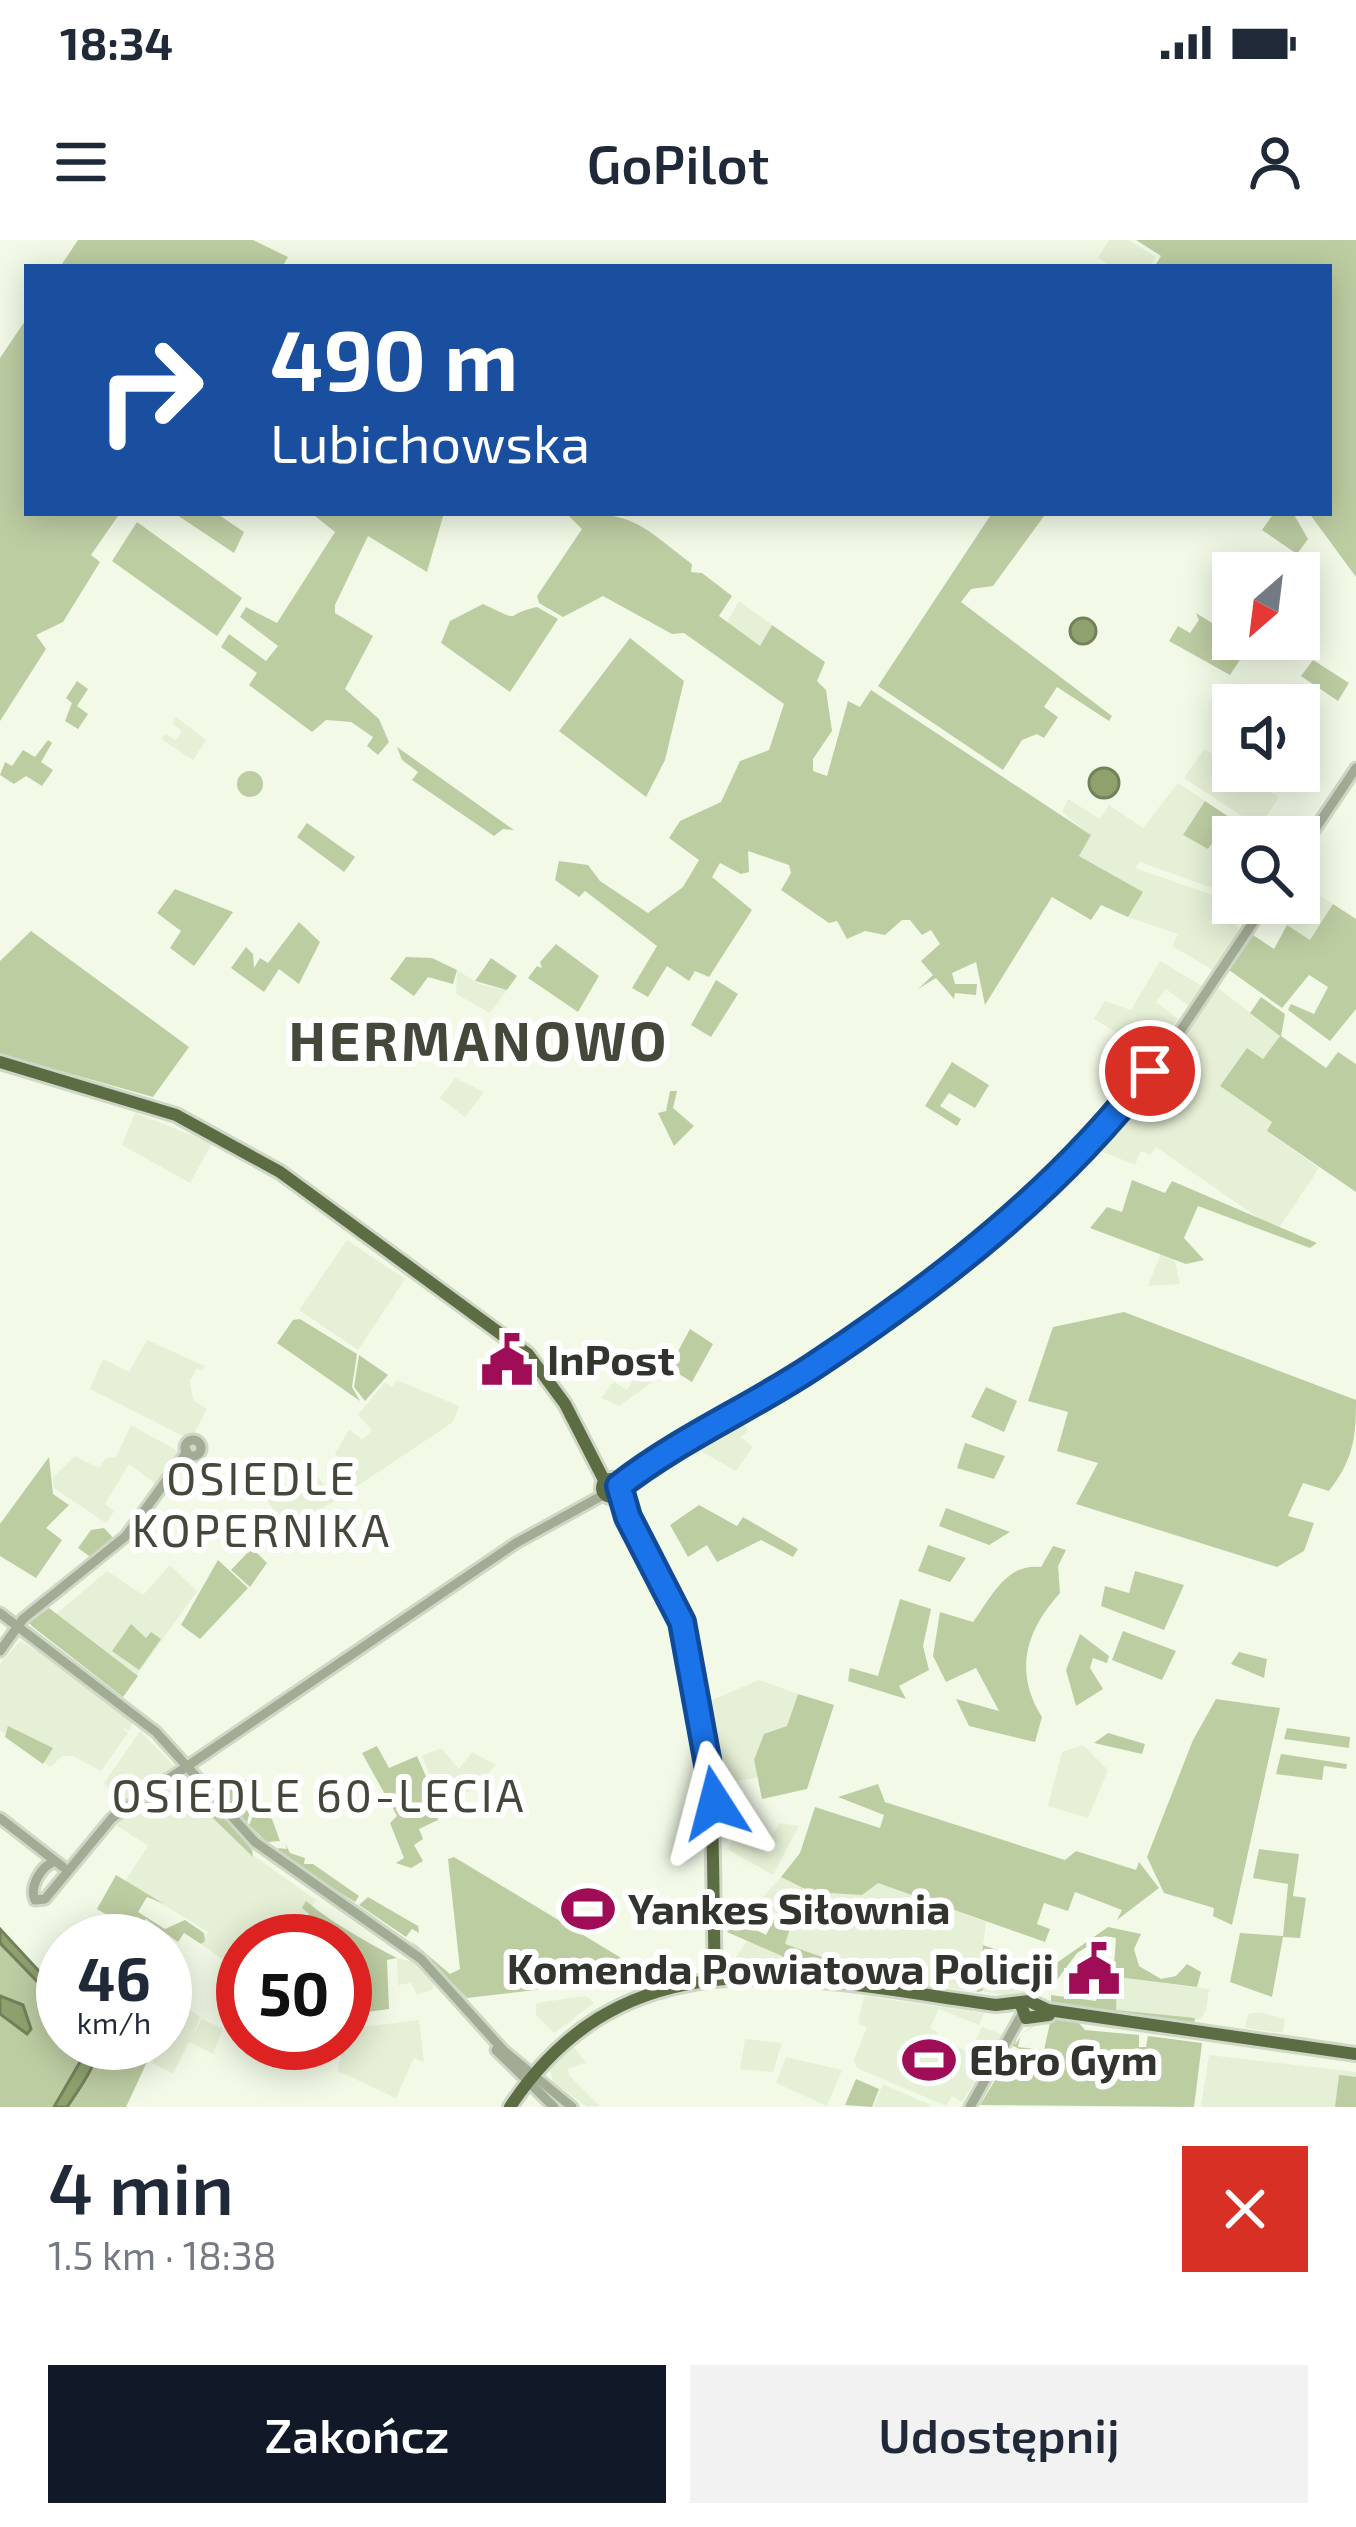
<!DOCTYPE html>
<html lang="pl">
<meta charset="utf-8">
<style>
body{margin:0;font-family:"Exo 2",sans-serif;background:#f2f2f3;color:#1f2937;height:100vh;display:flex;flex-direction:column;font-size:45px;white-space:nowrap}
*{box-sizing:border-box;margin:0}
p{font-size:39px;color:#747a83}
.icon{flex:none;width:66px;height:66px;fill:none;stroke:currentColor;stroke-width:2;stroke-linecap:round;stroke-linejoin:round}
.map{position:relative;height:1867px;overflow:hidden}
.panel{display:flex;flex-direction:column;background:#fff;flex:1}
.panel>*{flex:none}
.hud{position:absolute;left:24px;top:24px;width:1308px;height:252px;border-radius:0px;box-shadow:0 6px 30px #0003;background:#1a4fa0;color:#fff;overflow:hidden}
.needle{width:78px;rotate:208deg}
.controls{position:absolute;left:1212px;top:312px;display:grid;gap:24px}
.controls a{display:grid;place-items:center;width:108px;height:108px;border-radius:0px;background:#fff;box-shadow:0 6px 30px #0003;font-size:60px}
.speed{position:absolute;left:36px;top:1674px;display:flex;gap:24px;font-size:60px;font-weight:700;text-align:center}
.speed>*{display:grid;place-content:center;width:156px;height:156px;border-radius:50%;background:#fff;box-shadow:0 6px 30px #0003;line-height:1}
.speed small{font-size:30px;font-weight:400}
.speed .limit{border:18px solid #d22;background:#fff;color:#111}
.pin{position:absolute;display:grid;place-items:center;width:102px;height:102px;color:#fff;margin:-51px;border:6px solid #fff;border-radius:50%;box-shadow:0 3px 12px #0007}
.me{position:absolute;width:132px;margin:-66px;rotate:351deg;stroke-linejoin:round;filter:drop-shadow(0 0 9px #0008)}
.turn{display:flex;align-items:center;gap:42px;height:252px;padding:0 48px;font-size:54px}
.turn .icon{width:156px;height:156px;stroke-width:2.5}
.turn b{display:block;font-size:84px;line-height:102px}
.round{display:grid;place-items:center;flex:none;width:126px;height:126px;border-radius:0px;background:#f2f2f3}
.head{display:flex;align-items:center;justify-content:space-between;height:204px;padding:0 48px}
h1{font-size:72px;font-weight:600;line-height:90px}
.button{display:flex;gap:24px;margin-top:auto;padding:24px 48px}
.button a{flex:1;height:138px;border-radius:0px;background:#111827;color:#fff;font-size:48px;font-weight:600;line-height:138px;text-align:center}
.button a+a{background:#f2f2f3;color:#1f2937}
.status{display:flex;justify-content:space-between;align-items:center;height:84px;padding:0 60px;background:#fff;direction:ltr}
.status svg{height:33px;fill:currentColor}
header{display:flex;justify-content:space-between;align-items:center;height:156px;padding:0 48px;background:#fff;font-size:54px;font-weight:600}
.map>svg:first-child{display:block}
.built{fill:#e6f0d6}
.green{fill:#bdcda2}
.water{fill:#8fa26e;stroke:#73815b;stroke-width:3}
.lines{fill:none;stroke-linecap:round;stroke-linejoin:round}
.minor-casing{stroke:#cfd7c6;stroke-width:15}
.major-casing{stroke:#cfd7c6;stroke-width:18}
.minor{stroke:#a2ab94;stroke-width:9}
.major{stroke:#5d6d43;stroke-width:12}
.route-casing{stroke:#114b97;stroke-width:30}
.route{stroke:#1a73e8;stroke-width:21}
.labels{text-anchor:middle;stroke-width:12;stroke-linejoin:round;paint-order:stroke}
.poi-label{font-size:42px;font-weight:bold;fill:#32352e;stroke:#fff;text-anchor:start}
.neighbourhood-label{font-size:45px;letter-spacing:3px;fill:#43483a;stroke:#fff}
.district-label{font-size:54px;font-weight:bold;letter-spacing:3px;fill:#43483a;stroke:#fff}
</style>
<div class="status"><b>18:34</b><svg viewBox="0 0 49 12"><path d="M0 12V9h3v3zM5 12V6h3v6zM10 12V3h3v9zM15 12V0h3v12zM26 1h20v11H26zM47 4h2v5h-2z"/></svg></div>
<header><svg class="icon" aria-label="menu" viewBox="0 0 24 24"><path d="M4 6h16M4 12h16M4 18h16"/></svg>GoPilot<svg class="icon" aria-label="person" viewBox="0 0 24 24"><circle cx="12" cy="8" r="4"/><path d="M4 21q1-7 8-7t8 7"/></svg></header>
<div class="map">
<svg width="1356" height="1867" viewBox="0 0 1356 1867">
<rect width="100%" height="100%" fill="#f2fae7"/>
<g class="built">
<path d="M1109 0H1129L1156 17 1149 27H1113L1098 18Z"/>
<path d="M739 361 772 385 760 406 727 382Z"/>
<path d="M176 477 206 500 193 520 161 499 165 494 176 500 182 491 172 483Z"/>
<path d="M1204 509 1279 557 1259 587 1184 538Z"/>
<path d="M1178 543 1205 561 1184 596 1208 609 1229 577 1258 597H1233V663H1258L1243 685 1218 650 1140 622 1135 628 1215 656 1240 691 1213 730 1172 706 1178 694 1128 677 1142 652 1078 615 1090 595 1062 572 1068 559 1100 579 1109 565 1143 588Z"/>
<path d="M1299 643 1333 664 1310 700 1287 685 1291 679 1271 667 1299 663Z"/>
<path d="M1160 721 1202 746 1188 765 1166 749 1156 762 1178 779 1152 814 1094 779 1105 761 1131 770Z"/>
<path d="M457 730 479 744 507 750 490 773 456 754Z"/>
<path d="M1218 748 1281 796 1263 819 1273 883 1268 892 1319 928 1277 991 1156 907 1150 915 1141 911 1135 925 1096 909Z"/>
<path d="M455 838 484 852 465 877 440 858Z"/>
<path d="M135 873 212 903 190 943 122 905Z"/>
<path d="M347 1000 405 1039 358 1110 299 1070Z"/>
<path d="M1161 1013 1174 1018 1180 1044 1148 1046Z"/>
<path d="M147 1100 205 1126 202 1131 197 1128 190 1140 193 1160 207 1169 193 1195H181L90 1149 103 1119 129 1132Z"/>
<path d="M642 1125 658 1134 651 1143 619 1166 601 1158 614 1142 627 1150Z"/>
<path d="M397 1140 459 1166 453 1182 356 1247 335 1213 349 1190 363 1199 372 1190 358 1175 385 1142 392 1147Z"/>
<path d="M742 1175 748 1180 743 1183 748 1191 741 1197 753 1207 736 1231 692 1206Z"/>
<path d="M131 1185 181 1213 156 1244 129 1224 105 1264 114 1271 106 1283 54 1248 53 1237 75 1216 99 1228 106 1218 116 1217Z"/>
<path d="M309 1228 338 1259 287 1289 266 1259Z"/>
<path d="M170 1325 197 1351 137 1435 55 1375 107 1331 143 1355Z"/>
<path d="M20 1401 62 1425 133 1482 129 1491 121 1487 128 1493 101 1531 73 1516H62L50 1527 0 1490V1424Z"/>
<path d="M759 1440 798 1454 787 1486 754 1520 758 1537 719 1544 705 1463Z"/>
<path d="M140 1491 175 1527 122 1563 104 1543Z"/>
<path d="M1083 1505 1108 1530 1088 1578 1048 1566 1062 1512Z"/>
<path d="M441 1508 459 1529 472 1512 496 1525 472 1550 442 1562 422 1516Z"/>
<path d="M167 1548 192 1554 251 1614 316 1660 293 1701H243V1728L238 1731 201 1704 208 1692 125 1641 148 1606 113 1583Z"/>
<path d="M744 1579 773 1594 780 1583 799 1586 773 1635 727 1609Z"/>
<path d="M781 1637 810 1652 862 1655 878 1642 986 1682 977 1752 846 1735 784 1704 791 1682 758 1662Z"/>
<path d="M747 1701 785 1717 783 1727 731 1725Z"/>
<path d="M397 1718 417 1723 432 1736 433 1749 417 1755 411 1743 398 1745Z"/>
<path d="M995 1726 1021 1734 1040 1744 1035 1752 1018 1758 982 1751 989 1728Z"/>
<path d="M1116 1737 1209 1749 1206 1770 1201 1779 1184 1780 1115 1770Z"/>
<path d="M586 1756 594 1763 554 1793 536 1775V1763Z"/>
<path d="M864 1756 984 1773 979 1785 939 1769 930 1788 938 1792 936 1798 970 1812 982 1787 1004 1795 962 1862 952 1856 946 1866 857 1828 854 1820 867 1787 858 1783Z"/>
<path d="M179 1762 200 1777 192 1798 202 1779 223 1789 213 1814 189 1802 173 1834 152 1823Z"/>
<path d="M1259 1772 1285 1779 1283 1793 1245 1788 1248 1774Z"/>
<path d="M419 1780 424 1822 414 1818 396 1858 338 1831 345 1789Z"/>
<path d="M745 1799 782 1803 773 1832 740 1829Z"/>
<path d="M573 1806 586 1823 568 1829 569 1835 600 1866 587 1867 553 1842 550 1830Z"/>
<path d="M1209 1815 1356 1832V1867H1201Z"/>
<path d="M786 1817 842 1830 827 1866 776 1843Z"/>
<path d="M883 1844 930 1865 929 1867H873Z"/>
</g>
<g class="green">
<path d="M78 0H253L288 17 282 27H60Z"/>
<path d="M1136 0H1356V337L1309 273H1329V27H1154L1161 16Z"/>
<path d="M27 78V273H120L91 315 100 322 63 382 36 395 46 409 0 481V118Z"/>
<path d="M174 273H216L244 292 234 313Z"/>
<path d="M327 273H444L427 332 368 296 335 365V373L373 396 345 449 379 479 389 502 378 515 367 506 373 497 351 482 326 480 312 492 249 445 257 433 221 407 229 394 266 421 278 406 240 377 246 367 277 383 335 292 315 276Z"/>
<path d="M566 273C636 273 638 283 692 324L691 332 702 333 732 356 719 376 760 406 772 385 825 422 817 441 826 450 832 491 813 519V531L827 536 848 461 860 467 871 450 1091 595 1079 616 1143 652 1128 677 1101 665 1091 680 1052 657 985 765 976 722 952 733 955 744H977L976 755 955 753 954 759 936 738 918 749 933 735 921 721 940 704 931 690 922 695 910 680H902L885 695 865 691 847 699 837 681 829 683 781 650 791 633 789 625 748 611 749 632 741 634 720 623 712 637 752 670 709 737 695 731 689 741 667 726 648 757 632 748 657 706 585 651 579 657 555 640 559 621 588 625 600 641 648 673 683 647 699 620 669 598 680 581 721 562 740 521 769 510 784 464 684 393 672 394 603 356 563 377 539 363 537 356 582 289Z"/>
<path d="M992 273 1044 276 993 346 971 349 961 362 1112 476 1109 481 1057 447 1044 467 1058 477 1044 498 1037 494 1022 500 1003 530 878 446Z"/>
<path d="M1274 273H1293L1308 299 1297 314 1262 290Z"/>
<path d="M137 282 242 358 217 396 112 321Z"/>
<path d="M483 364C526 384 500 375 537 367L558 379 510 452 441 403 450 381Z"/>
<path d="M1196 373 1249 406 1230 435 1169 401 1178 386 1190 393 1199 380Z"/>
<path d="M630 398 684 441 665 520 646 557 559 491Z"/>
<path d="M1313 420 1349 443 1338 461 1301 436Z"/>
<path d="M77 441 88 449 77 466 88 474 78 489 65 481 72 463 66 458Z"/>
<path d="M48 500 52 503 41 522 53 530 42 546 26 536 14 544 0 535 5 522 12 526 23 510 35 517Z"/>
<path d="M397 507 514 590 503 589 494 596 412 540 418 532 402 520Z"/>
<circle cx="250" cy="544" r="13"/>
<path d="M1205 561 1229 577 1208 609 1183 595Z"/>
<path d="M307 583 355 617 344 632 297 597Z"/>
<path d="M175 649 233 672 194 726 170 708 181 691 157 673Z"/>
<path d="M1333 664 1356 679V769L1330 801 1288 770 1291 764 1314 774 1328 747 1309 735 1282 768 1229 730 1253 695 1274 709 1287 685 1310 700Z"/>
<path d="M299 682 320 702 299 744 279 729 264 752 231 728 246 707 253 714 254 728 260 718 268 723Z"/>
<path d="M31 691 189 807 153 857 0 814V721Z"/>
<path d="M556 704 599 736 578 772 528 738 537 726 542 728 540 722Z"/>
<path d="M406 717 432 718 457 730 453 744 428 737 414 756 390 739Z"/>
<path d="M491 718 517 736 507 750 475 741Z"/>
<path d="M716 740 738 754 711 797 691 785Z"/>
<path d="M1261 757 1285 774 1281 796 1326 828 1338 812 1356 824V952L1267 891 1272 882 1220 846 1247 808 1263 819 1280 796 1250 773Z"/>
<path d="M952 822 989 845 975 868 949 853 940 866 961 879 957 886 925 866Z"/>
<path d="M670 851H677L673 868 694 886 674 906 658 873 666 871Z"/>
<path d="M1132 940 1165 953 1172 941 1317 1003 1310 1008 1198 966 1184 998 1204 1020 1186 1024 1090 988 1107 967 1122 972Z"/>
<path d="M1124 1072 1356 1160C1356 1199 1353 1220 1329 1251L1303 1243 1288 1276 1314 1283 1304 1311 1277 1327 1076 1264 1098 1223 1057 1211 1068 1172 1028 1161 1053 1087Z"/>
<path d="M300 1079 357 1114 352 1147 360 1161 277 1103 293 1080Z"/>
<path d="M690 1089 713 1104 692 1142 669 1128Z"/>
<path d="M359 1115 388 1135 365 1161 354 1147Z"/>
<path d="M986 1147 1017 1161 1004 1192 971 1177Z"/>
<path d="M965 1203 1005 1216 994 1239 957 1228Z"/>
<path d="M49 1217 53 1254 69 1265 46 1288 62 1300 36 1338 0 1316V1284Z"/>
<path d="M699 1265 737 1286 743 1277 798 1309 793 1317 761 1300 717 1322 707 1305 688 1317 670 1285Z"/>
<path d="M946 1268 1010 1292 989 1305 939 1286Z"/>
<path d="M104 1288 115 1300 92 1318 78 1308 91 1290Z"/>
<path d="M928 1305 966 1318 950 1342 918 1331Z"/>
<path d="M1053 1306 1066 1310 1058 1326 1060 1353C1025 1392 1014 1432 1042 1477L1035 1502 969 1486 956 1459 999 1471 976 1428 946 1442 933 1416 940 1372 973 1382C992 1356 1006 1323 1041 1327Z"/>
<path d="M252 1308 267 1323 250 1347 231 1330Z"/>
<path d="M218 1320 248 1348 200 1399 181 1385Z"/>
<path d="M1135 1331 1184 1345 1164 1390 1101 1366 1105 1346 1129 1353Z"/>
<path d="M900 1359 931 1369 923 1406 929 1430 899 1446 906 1459 848 1441 850 1428 878 1436Z"/>
<path d="M49 1368 138 1436 123 1457 33 1387 29 1383Z"/>
<path d="M131 1384 146 1398 151 1392 161 1399 139 1430 112 1411Z"/>
<path d="M1123 1391 1176 1411 1162 1440 1112 1420Z"/>
<path d="M1080 1394 1109 1416 1107 1423 1093 1418 1090 1428 1103 1449 1076 1466 1066 1430Z"/>
<path d="M1239 1412 1267 1419 1264 1438 1231 1424Z"/>
<path d="M798 1454 834 1465 807 1549 762 1559 754 1520 764 1494 787 1486Z"/>
<path d="M1216 1459 1280 1468 1232 1685 1213 1676 1214 1668 1164 1653 1147 1617 1193 1500Z"/>
<path d="M8 1486 53 1508 43 1524 5 1497Z"/>
<path d="M1287 1488 1350 1497 1349 1508 1284 1499Z"/>
<path d="M1108 1493 1145 1504 1142 1514 1094 1503Z"/>
<path d="M377 1506 389 1528 417 1516 435 1557 438 1580 419 1589 423 1599 414 1605 423 1621 411 1628 396 1623 404 1618 390 1583 397 1576 362 1513Z"/>
<path d="M1281 1514 1347 1524 1346 1529 1324 1526 1322 1540 1276 1534Z"/>
<path d="M230 1536 234 1546 250 1538 256 1552 245 1558 251 1566 247 1583 208 1537 227 1544Z"/>
<path d="M179 1538 190 1539 208 1559 194 1541 252 1610 253 1617 183 1549 169 1548 149 1567 142 1565Z"/>
<path d="M878 1544 885 1562 1065 1620 1076 1611 1136 1630 1139 1622 1159 1648 1117 1680 1122 1670 1075 1652 1068 1671 1044 1663 1037 1684 1050 1689 1045 1702 878 1643 862 1655 811 1652 781 1637 800 1613 815 1567 880 1588 884 1575 838 1557Z"/>
<path d="M260 1559 263 1566 255 1569 259 1576 267 1571 264 1576 272 1579 280 1601 267 1602 249 1585Z"/>
<path d="M285 1603 290 1613 305 1618 304 1624H313L359 1656 355 1662 285 1619 278 1608 287 1609Z"/>
<path d="M1259 1609 1299 1614 1293 1656 1306 1658 1300 1698 1283 1697 1272 1757 1230 1742 1240 1693 1283 1696 1288 1644 1253 1638Z"/>
<path d="M454 1617 651 1736H654L467 1758 410 1700 450 1734 460 1729 448 1619Z"/>
<path d="M116 1635 164 1664 147 1657 138 1672 165 1689 185 1680 204 1693 205 1701 201 1704 184 1693 178 1702 146 1679 137 1693 97 1669Z"/>
<path d="M368 1657 418 1686 419 1693 412 1689 406 1697 359 1665Z"/>
<path d="M306 1661C332 1683 370 1704 397 1718L387 1720 389 1769 345 1775V1701H291L309 1674 302 1668Z"/>
<path d="M777 1674 792 1682 785 1704 845 1725 846 1735 783 1727 784 1717 727 1692 739 1681 766 1695Z"/>
<path d="M1108 1687 1141 1694 1134 1709 1139 1726 1161 1739 1176 1736 1187 1724 1201 1732 1197 1747 1117 1737 1116 1770 1195 1778 1194 1783 1051 1764V1755L1096 1761 1098 1753 1112 1754 1116 1698 1104 1696 1077 1713 1051 1748 1058 1722Z"/>
<path d="M0 1703 63 1768V1803H91L54 1867H0Z"/>
<path d="M983 1705 1012 1715 1005 1729H989L982 1751 977 1752Z"/>
<path d="M1050 1777 1079 1783 1085 1790 1139 1795V1807H1146L1148 1796 1202 1803 1194 1867 980 1865 1014 1809 1022 1815 1010 1827 1023 1839 1034 1816 1011 1805 1017 1796 1015 1805 1020 1797 1018 1807 1044 1810 1050 1783 1040 1782 1021 1794 1040 1781 1052 1783Z"/>
<path d="M100 1803H145L153 1809 126 1867H67Z"/>
<path d="M1339 1835 1356 1837V1867H1335Z"/>
<path d="M856 1839 879 1849 872 1867 845 1865Z"/>
</g>
<g class="water">
<circle cx="1083" cy="391" r="13"/>
<circle cx="1104" cy="543" r="15"/>
<path d="M0 1689 63 1757V1768L0 1703Z"/>
<path d="M0 1756 23 1765 31 1789 27 1794 0 1774Z"/>
<path d="M91 1803H100C96 1826 80 1848 67 1867H54Z"/>
</g>
<g class="lines">
<g class="minor-casing">
<g id="minor">
<path d="M1299 613 1356 528"/>
<circle cx="193" cy="1208" r="8"/>
<path d="M619 1246 903 1064 1072 925 1177 796 1266 663"/>
<path d="M0 1373 156 1492 255 1602 421 1719 504 1811 572 1867"/>
<path d="M0 1411 23 1379 126 1296 187 1212"/>
<path d="M0 1578 63 1627"/>
<path d="M54 1622C41 1626 29 1647 35 1660L45 1659 112 1578 133 1563 516 1303 605 1254"/>
<path d="M496 1810 554 1867"/>
<path d="M970 1867 1022 1774"/>
</g>
</g>
<g class="major-casing">
<g id="major">
<path d="M0 822 176 875 280 932 528 1114 565 1164 605 1242"/>
<circle cx="611" cy="1248" r="9"/>
<path d="M618 1252C637 1295 665 1333 680 1377 720 1494 711 1616 715 1736"/>
<path d="M1021 1765 1026 1778 1049 1775"/>
<path d="M510 1867C630 1685 814 1741 996 1765L1029 1761 1048 1770 1356 1814"/>
</g>
</g>
<use href="#minor" class="minor"/>
<use href="#major" class="major"/>
</g>
<g class="lines">
<g class="route-casing">
<path id="route" d="M715 1563 682 1382 628 1277 619 1246C679 1199 751 1168 814 1126 939 1043 1059 950 1150 831"/>
</g>
<use href="#route" class="route"/>
</g>
<defs>
<g id="civic-bare" transform="scale(4.14)"><path d="M-.6-6.5H3V-4.5H.6V-3L4-1V1h2V6H-6V1h2V-1L-.6-3ZM-1.2 2.5V6h2.4V2.5Z" fill="#9f0d56" stroke="#fff" stroke-width="2.5" paint-order="stroke"/></g>
<g id="stadium-bare" transform="scale(4.14)"><path d="M0-5a6.5 5 0 1 0 0 10a6.5 5 0 1 0 0-10ZM-3.5-1.8h7v3.6h-7Z" fill="#9f0d56" stroke="#fff" stroke-width="2.5" paint-order="stroke"/></g>
</defs>
<g fill-rule="evenodd">
<use href="#civic-bare" x="507" y="1120"/>
<use href="#stadium-bare" x="588" y="1669"/>
<use href="#civic-bare" x="1094" y="1729"/>
<use href="#stadium-bare" x="929" y="1820"/>
</g>
<g class="labels">
<g class="poi-label">
<text x="547" y="1135">InPost</text>
<text x="628" y="1684">Yankes Siłownia</text>
<text x="1054" y="1744" text-anchor="end">Komenda Powiatowa Policji</text>
<text x="969" y="1835">Ebro Gym</text>
</g>
<g class="neighbourhood-label">
<text x="262" y="1255">OSIEDLE<tspan x="262" dy="52">KOPERNIKA</tspan></text>
<text x="319" y="1572">OSIEDLE 60-LECIA</text>
</g>
<g class="district-label">
<text x="479" y="821">HERMANOWO</text>
</g>
</g>
</svg>
<div class="controls">
<a><svg class="needle" viewBox="-14 -14 28 28"><path d="M0-13l5 13h-10z" fill="#e53935"/><path d="M0 13l5-13h-10z" fill="#747a83"/></svg></a>
<a><svg class="icon" aria-label="sound" viewBox="0 0 24 24"><path d="M4 9h4l5-4v14l-5-4H4zM17 9q2 3 0 6"/></svg></a>
<a><svg class="icon" aria-label="search" viewBox="0 0 24 24"><circle cx="10" cy="10" r="6"/><path d="M15 15l6 6"/></svg></a>
</div>
<div class="speed"><div>46<small>km/h</small></div><div class="limit">50</div></div>
<div class="pin" style="left:1150px;top:831px;background:#d93025"><svg class="icon" aria-label="arrive" viewBox="0 0 24 24"><path d="M6 21V4h12l-3 4 3 4H6"/></svg></div>
<svg class="me" style="left:715px;top:1563px" viewBox="-20 -20 40 40"><path d="M0-17L14 15 0 8-14 15z" fill="#1a73e8" stroke="#fff" stroke-width="4"/></svg>
<div class="hud">
<div class="turn"><svg class="icon" aria-label="right" viewBox="0 0 24 24"><path d="M7 20v-9h11M14 6l5 5-5 5"/></svg><div><b>490 m</b>Lubichowska</div></div>
</div>
</div>
<section class="panel">
<div class="head"><div><h1>4 min</h1><p>1.5 km · 18:38</p></div><a class="round" style="background:#d93025;color:#fff"><svg class="icon" aria-label="close" viewBox="0 0 24 24"><path d="M6 6l12 12M18 6L6 18"/></svg></a></div>
<div class="button"><a>Zakończ</a><a>Udostępnij</a></div>
</section>
